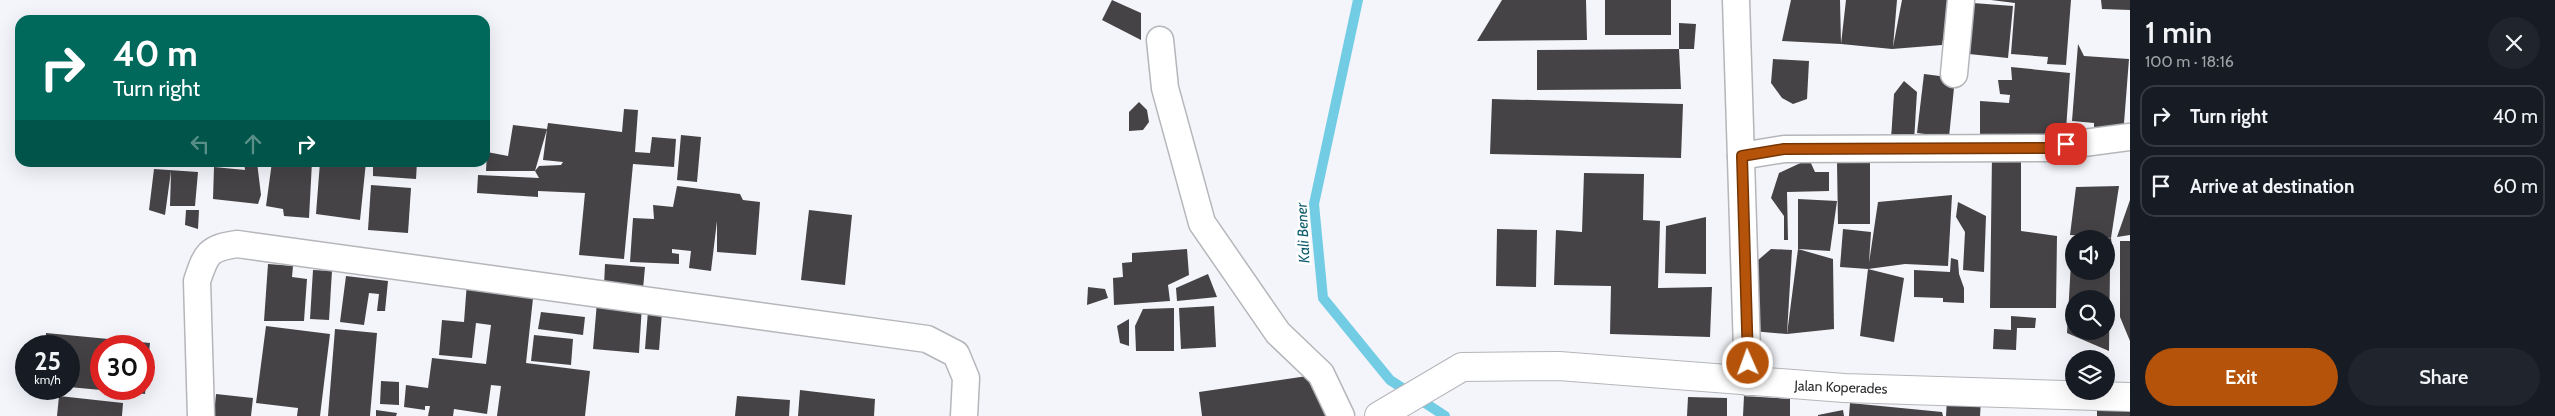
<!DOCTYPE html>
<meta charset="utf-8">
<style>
body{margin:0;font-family:Cabin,sans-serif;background:#20242c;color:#f1f3f6;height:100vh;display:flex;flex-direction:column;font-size:19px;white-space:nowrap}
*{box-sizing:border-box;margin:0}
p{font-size:16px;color:#9ea1a6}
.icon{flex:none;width:28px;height:28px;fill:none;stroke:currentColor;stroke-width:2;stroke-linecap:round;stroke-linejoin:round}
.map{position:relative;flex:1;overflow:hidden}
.sheet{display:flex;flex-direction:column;background:#171b24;width:425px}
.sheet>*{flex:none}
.guide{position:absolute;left:15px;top:15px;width:475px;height:152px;border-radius:15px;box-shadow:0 5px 20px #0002;background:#00695c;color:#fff;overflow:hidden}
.buttons{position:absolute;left:2065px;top:230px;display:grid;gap:10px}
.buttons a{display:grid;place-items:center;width:50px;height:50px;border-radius:50%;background:#171b24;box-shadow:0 5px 20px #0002;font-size:25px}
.speed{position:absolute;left:15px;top:335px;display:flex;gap:10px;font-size:25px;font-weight:700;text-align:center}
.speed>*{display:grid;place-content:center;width:65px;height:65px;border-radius:50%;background:#171b24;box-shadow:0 5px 20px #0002;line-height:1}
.speed small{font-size:12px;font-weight:400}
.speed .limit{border:8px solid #d22;background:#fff;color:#111}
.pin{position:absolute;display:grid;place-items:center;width:42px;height:42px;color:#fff;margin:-21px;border-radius:10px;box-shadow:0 2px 8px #0006}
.me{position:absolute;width:55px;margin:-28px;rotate:358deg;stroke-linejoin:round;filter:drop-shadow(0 0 4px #0008)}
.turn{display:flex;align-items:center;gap:18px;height:105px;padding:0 15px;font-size:22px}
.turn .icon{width:65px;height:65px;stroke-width:2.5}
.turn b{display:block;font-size:35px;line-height:42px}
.lanes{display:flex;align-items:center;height:48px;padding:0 15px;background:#0003;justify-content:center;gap:25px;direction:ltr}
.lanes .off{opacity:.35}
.round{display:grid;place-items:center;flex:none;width:52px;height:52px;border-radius:26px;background:#20242c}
.headline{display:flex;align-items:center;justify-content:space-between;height:85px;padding:0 15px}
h1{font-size:30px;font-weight:600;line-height:38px}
.action{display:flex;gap:10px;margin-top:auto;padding:10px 15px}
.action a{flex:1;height:58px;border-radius:30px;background:#b45309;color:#fff;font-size:20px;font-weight:600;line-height:58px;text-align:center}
.action a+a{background:#20242c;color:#f1f3f6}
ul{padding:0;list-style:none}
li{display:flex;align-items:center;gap:15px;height:62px;margin:0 10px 8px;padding:0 5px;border:2px solid #363941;border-radius:15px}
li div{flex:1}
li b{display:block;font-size:19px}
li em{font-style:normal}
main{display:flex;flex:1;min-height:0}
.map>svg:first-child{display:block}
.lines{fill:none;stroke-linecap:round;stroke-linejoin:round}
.stream{stroke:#72cce4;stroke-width:10}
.building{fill:#464346;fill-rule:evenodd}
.street-casing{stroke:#b4b6ba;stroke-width:29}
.secondary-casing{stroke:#b4b6ba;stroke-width:30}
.street{stroke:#fff;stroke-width:26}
.secondary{stroke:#fff;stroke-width:28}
.route-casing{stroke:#753606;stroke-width:12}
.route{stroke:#b45309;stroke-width:9}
.labels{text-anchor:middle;stroke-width:5;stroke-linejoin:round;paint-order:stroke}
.street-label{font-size:14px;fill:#2c2d2f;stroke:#fff}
.water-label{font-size:15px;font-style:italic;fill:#0d5b6b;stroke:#fff}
</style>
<main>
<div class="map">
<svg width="2130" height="416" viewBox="0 0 2130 416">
<rect width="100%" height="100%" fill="#f3f5fa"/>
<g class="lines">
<path class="stream" d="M1358 0 1314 204 1323 298 1390 380 1445 416"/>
</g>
<g class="building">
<path d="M1112 0 1141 13V40L1102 20Z"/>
<path d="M1502 0H1586L1587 40 1477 41Z"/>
<rect x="1605" y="0" width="66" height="35"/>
<path d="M1791 0H1840L1841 44 1782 41Z"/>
<path d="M1846 0H1897L1893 47 1902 0H1951L1942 45 1892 49 1841 44Z"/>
<path d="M1991 0H2071L2066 65 2047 64 2048 57 2011 54 2015 3Z"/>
<path d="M2101 0H2130V10L2102 9Z"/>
<path d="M1973 3 2013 6 2008 58 1959 53Z"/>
<path d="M1679 23 1696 24 1694 49H1679L1681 89 1537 90V50L1679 49Z"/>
<path d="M2078 44 2084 56 2129 59 2123 136 2094 134V123L2072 121Z"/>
<path d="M1773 59 1809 61 1807 99 1793 104 1782 98 1771 83Z"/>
<path d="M2011 67 2070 73 2065 144 1980 142V101L2009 103 2010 95 2000 94 1998 80H2012Z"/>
<path d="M1924 74 1955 78 1949 137 1917 133Z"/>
<path d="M1904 81 1917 92 1914 141 1891 139 1894 94Z"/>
<path d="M1492 99 1683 104 1681 158 1490 154Z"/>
<path d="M1139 102 1147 110 1149 122 1143 130 1129 131V112Z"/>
<path d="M624 109 638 110 635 152 650 153 652 137 676 139 674 167 633 164 624 259 579 255 585 193 538 191V197L477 193 478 175 539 178 535 171 539 166 561 165 563 162 543 160 547 129 535 171H486L487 152 508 156 513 125 547 129 548 123 622 132Z"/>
<path d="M681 135 701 137 697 182 677 180Z"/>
<path d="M1992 155H2021V231L2057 236 2056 308H1990Z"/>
<path d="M1809 159 1815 172H1829V191L1787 192 1788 240H1784V216L1771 198 1779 173Z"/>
<path d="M216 162H240L241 166 216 164Z"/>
<path d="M244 162H257L261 195 258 204 213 199 214 167 245 170Z"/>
<path d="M272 162H312L309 218 284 216 283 209 266 206Z"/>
<path d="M320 162H340V167L341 162H366L360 220 316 214Z"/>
<path d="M373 162H417L416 179 373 176Z"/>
<path d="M1837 162H1870V224H1838Z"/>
<path d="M154 169 198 172 195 206H170L171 171 165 215 149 210Z"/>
<path d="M1584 173 1644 174 1643 220 1660 221 1658 288 1712 287 1710 337 1610 334 1611 286 1554 285 1556 230 1582 232Z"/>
<path d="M371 185 411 188 408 233 368 230Z"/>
<path d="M677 186 740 194 743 200 760 202 756 255 717 252V221L711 271 689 268 691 251 672 249V253L679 254V264L630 262 633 218 654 219 653 205 673 207Z"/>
<path d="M2119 186 2111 238 2070 235 2076 187Z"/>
<path d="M1952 195 1948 266 1905 264 1868 269 1840 267 1843 229 1871 232 1869 263 1878 202Z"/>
<path d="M1798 199 1837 201 1830 251 1798 249Z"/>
<path d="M2130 200V235L2117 237Z"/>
<path d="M1958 202 1986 216 1984 272 1963 270 1965 232 1956 217Z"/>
<path d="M186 210H199L198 229 185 225Z"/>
<path d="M809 210 852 215 845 285 801 280Z"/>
<path d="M1706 217V274L1665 273 1666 226Z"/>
<path d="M1497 229 1537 230 1536 287 1496 286Z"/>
<path d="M2111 238 2113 256 2106 257V239Z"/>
<path d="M2120 241H2130V341L2120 317Z"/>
<path d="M2074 243V262H2071L2074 263V271H2106V267H2110L2109 351 2067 333 2071 262 2068 244ZM2074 299H2106V331H2074Z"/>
<path d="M1187 249 1189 275 1168 285 1170 301 1114 305 1113 278 1123 277 1122 263 1132 262V253Z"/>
<path d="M1771 249 1792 250 1787 334 1752 331 1757 261Z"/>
<path d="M1798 249 1833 259 1834 329 1787 334Z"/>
<path d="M1951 258 1958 260 1959 274 1964 288V303L1943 302V298L1914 297V270L1950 272Z"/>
<path d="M268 264 293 266 292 277 307 279 304 321H264Z"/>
<path d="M605 264 645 267 643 289 604 286Z"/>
<path d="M1868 269 1904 278 1894 342 1860 336Z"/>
<path d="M313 270 332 271 329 320 310 319Z"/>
<path d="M1208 274 1217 297 1177 301 1176 288Z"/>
<path d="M346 276 388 281 385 311H377L379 294 369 293 364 325 340 322Z"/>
<path d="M467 282 534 289 526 363 590 371 585 416H497L501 386 491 385 487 414 454 409 453 416H428L430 406H425V410L404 407 406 385 428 388 432 358 486 364 491 325 476 323 472 358 439 355 442 320 464 322Z"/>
<path d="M1088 287 1105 289 1108 298 1087 305Z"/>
<path d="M597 302 642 305 639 353 593 349Z"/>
<path d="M1214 306 1216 347 1181 349 1179 308Z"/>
<path d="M1174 308V351H1136L1135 326 1143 309Z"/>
<path d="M648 311 662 312 659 350 645 349Z"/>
<path d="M541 312 585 317 583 335 538 329Z"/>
<path d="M2011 316 2036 318 2035 328H2017L2016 350 1993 349 1994 329 2011 330Z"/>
<path d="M1129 319V346L1120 343 1117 326Z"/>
<path d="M266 326 330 334 320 416H297L298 408 256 403Z"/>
<path d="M335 329 377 333 370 416H328Z"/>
<path d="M46 333 150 343 145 394 105 390 144 389V346H101V390L69 387V346H45Z"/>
<path d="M534 335 573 339 571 365 531 361Z"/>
<path d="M1321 374 1326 416H1202L1199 392Z"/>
<path d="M381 381 399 382V405L380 404Z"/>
<path d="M800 390 875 399 874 416H798Z"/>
<path d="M216 394 253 398 251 416H214Z"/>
<path d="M59 396 123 403 122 416H57Z"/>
<path d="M737 396 790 400 789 416H735Z"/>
<path d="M1744 396 1790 399V416H1743Z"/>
<path d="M1688 397 1727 398V416H1687Z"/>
<path d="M1947 399 1981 400 1980 416H1946Z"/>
<path d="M1850 403 1942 412 1943 416H1849Z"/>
<rect x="2097" y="403" width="33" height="13"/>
<path d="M376 410 397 413 396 416H376Z"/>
<path d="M1843 410 1844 416H1818V415Z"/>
</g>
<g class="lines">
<g class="street-casing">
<g id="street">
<path d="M1736 0 1748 382"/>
<path d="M1160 40 1165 88 1202 223 1278 333 1321 374 1341 416"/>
<path d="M1954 74 1961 0"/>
<path d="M1741 156 1784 149 2046 148 2130 137"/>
<path d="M201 416 197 281C206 254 208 248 237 244L927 339 956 354 966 378 964 416"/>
</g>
</g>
<g class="secondary-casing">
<path id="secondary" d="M1379 416 1462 367 1559 366 1844 388 2130 397"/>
</g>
<use href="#street" class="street"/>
<use href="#secondary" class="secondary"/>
</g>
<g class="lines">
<g class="route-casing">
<path id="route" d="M1748 363 1742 156 1784 149 2046 148 2066 144"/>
</g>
<use href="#route" class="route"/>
</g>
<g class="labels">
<g class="street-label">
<text transform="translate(1841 387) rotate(2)" y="5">Jalan Koperades</text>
</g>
<g class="water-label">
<text transform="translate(1303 233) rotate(-93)" y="5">Kali Bener</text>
</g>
</g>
</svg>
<div class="buttons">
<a><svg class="icon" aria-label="sound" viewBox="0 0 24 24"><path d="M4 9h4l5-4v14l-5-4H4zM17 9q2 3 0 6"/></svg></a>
<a><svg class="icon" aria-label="search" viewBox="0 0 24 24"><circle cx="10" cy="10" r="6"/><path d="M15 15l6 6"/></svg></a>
<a><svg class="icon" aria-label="layers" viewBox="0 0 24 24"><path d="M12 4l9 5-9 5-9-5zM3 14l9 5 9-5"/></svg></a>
</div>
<div class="speed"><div>25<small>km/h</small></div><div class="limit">30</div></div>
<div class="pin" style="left:2066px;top:144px;background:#d93025"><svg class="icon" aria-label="arrive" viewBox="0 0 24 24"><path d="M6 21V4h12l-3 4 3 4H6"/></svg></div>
<svg class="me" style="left:1748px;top:363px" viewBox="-20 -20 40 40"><circle r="17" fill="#b45309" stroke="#fff" stroke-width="3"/><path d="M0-11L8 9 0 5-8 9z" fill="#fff"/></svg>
<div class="guide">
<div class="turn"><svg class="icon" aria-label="right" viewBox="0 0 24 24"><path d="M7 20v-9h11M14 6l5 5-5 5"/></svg><div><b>40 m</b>Turn right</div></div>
<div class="lanes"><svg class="icon off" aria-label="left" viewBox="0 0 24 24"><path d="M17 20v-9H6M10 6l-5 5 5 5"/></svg><svg class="icon off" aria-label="ahead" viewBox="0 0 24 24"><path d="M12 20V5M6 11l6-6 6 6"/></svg><svg class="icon" aria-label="right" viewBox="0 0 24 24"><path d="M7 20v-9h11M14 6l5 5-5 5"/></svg></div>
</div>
</div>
<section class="sheet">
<div class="headline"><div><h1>1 min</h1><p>100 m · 18:16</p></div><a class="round"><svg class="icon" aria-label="close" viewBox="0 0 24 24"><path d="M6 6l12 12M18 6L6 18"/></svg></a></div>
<ul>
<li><svg class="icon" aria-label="right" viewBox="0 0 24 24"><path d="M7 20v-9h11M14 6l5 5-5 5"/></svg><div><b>Turn right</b></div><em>40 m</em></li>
<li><svg class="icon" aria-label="arrive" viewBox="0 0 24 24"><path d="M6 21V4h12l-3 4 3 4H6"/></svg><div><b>Arrive at destination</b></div><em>60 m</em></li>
</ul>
<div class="action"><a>Exit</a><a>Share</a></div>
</section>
</main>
